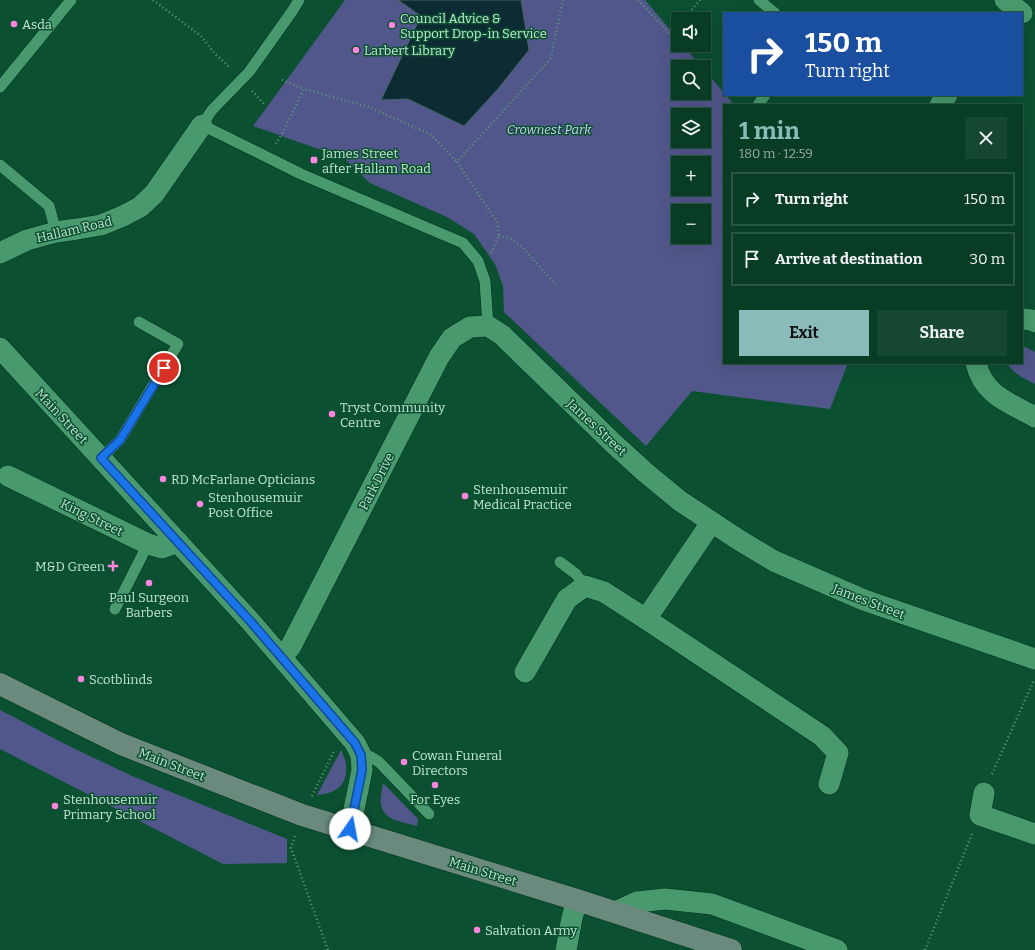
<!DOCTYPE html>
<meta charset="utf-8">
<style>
body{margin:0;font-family:Bitter,serif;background:#164732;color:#f1f3f6;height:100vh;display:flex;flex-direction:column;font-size:15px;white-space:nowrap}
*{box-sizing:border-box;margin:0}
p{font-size:13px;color:#98ada7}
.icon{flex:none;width:22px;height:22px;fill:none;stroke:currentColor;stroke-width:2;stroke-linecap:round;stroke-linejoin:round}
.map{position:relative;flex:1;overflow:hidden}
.side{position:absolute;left:723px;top:104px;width:300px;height:260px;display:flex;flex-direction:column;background:#083c25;border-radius:0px;box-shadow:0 4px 16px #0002,0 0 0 1px #295642}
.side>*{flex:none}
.hud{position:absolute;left:723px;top:12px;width:300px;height:84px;border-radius:0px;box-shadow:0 4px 16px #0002,0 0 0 1px #295642;background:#1a4fa0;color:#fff;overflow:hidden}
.controls{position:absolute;left:671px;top:12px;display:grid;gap:8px}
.controls a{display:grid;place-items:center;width:40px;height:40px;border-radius:0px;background:#083c25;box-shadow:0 4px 16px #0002,0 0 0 1px #295642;font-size:20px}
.pin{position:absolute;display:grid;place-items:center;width:34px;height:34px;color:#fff;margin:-17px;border:2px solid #fff;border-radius:50%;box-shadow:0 1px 4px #0007}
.me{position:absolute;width:44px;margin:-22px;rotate:12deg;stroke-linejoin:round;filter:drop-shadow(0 0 3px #0008)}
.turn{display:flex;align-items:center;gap:14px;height:84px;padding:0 16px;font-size:18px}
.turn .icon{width:52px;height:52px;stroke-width:2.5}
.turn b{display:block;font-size:28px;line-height:34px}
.round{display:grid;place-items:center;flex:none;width:42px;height:42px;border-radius:0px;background:#164732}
.overview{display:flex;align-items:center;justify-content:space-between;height:68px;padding:0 16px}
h1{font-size:24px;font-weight:700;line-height:30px;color:#8bbbb9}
.cta{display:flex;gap:8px;margin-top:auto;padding:8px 16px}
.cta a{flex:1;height:46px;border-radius:0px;background:#8bbbb9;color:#111;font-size:16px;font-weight:700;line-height:46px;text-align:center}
.cta a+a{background:#164732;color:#f1f3f6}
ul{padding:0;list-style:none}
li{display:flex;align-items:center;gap:12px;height:54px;margin:0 8px 6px;padding:0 8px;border:2px solid #295642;border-radius:0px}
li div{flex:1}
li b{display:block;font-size:15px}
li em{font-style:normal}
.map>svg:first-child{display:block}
.green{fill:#51578a;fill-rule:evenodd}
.water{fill:#0d2b33;stroke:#436362}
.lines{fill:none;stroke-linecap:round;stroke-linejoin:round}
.service-casing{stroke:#03331d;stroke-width:12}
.minor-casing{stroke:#03331d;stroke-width:22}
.secondary-casing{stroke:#03331d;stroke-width:23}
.path{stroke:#61977c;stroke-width:2.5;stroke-dasharray:1 3;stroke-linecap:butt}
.service{stroke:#489a6e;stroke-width:11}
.minor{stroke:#489a6e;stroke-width:21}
.secondary{stroke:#698a7d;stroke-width:22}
.route-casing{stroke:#114b97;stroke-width:10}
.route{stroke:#1a73e8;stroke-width:7}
.poi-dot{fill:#fe85e0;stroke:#0b5031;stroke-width:1.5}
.labels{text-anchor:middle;stroke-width:3;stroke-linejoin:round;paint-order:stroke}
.poi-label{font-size:13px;fill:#c0e7cf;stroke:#0b5031;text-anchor:start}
.park-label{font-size:13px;font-style:italic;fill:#ced4f8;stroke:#0b5031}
.street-label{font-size:13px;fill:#c0e7cf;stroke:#0b5031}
</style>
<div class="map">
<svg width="1035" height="950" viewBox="0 0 1035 950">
<rect width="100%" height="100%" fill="#0b5031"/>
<g class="green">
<path d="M345 0H645L678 39V45H683L702 67H678V93H704V69L724 93V95H726L734 105H724V363H848L830 409 692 391 646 446 504 312 503 286 495 264 474 234 447 217 370 183 344 158 253 126ZM678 115H704V141H678ZM678 163H704V189H678ZM678 211H704V237H678Z"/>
<path d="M1022 347H1025L1035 352V384C1025 379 1013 374 1008 364L1022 363Z"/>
<path d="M0 710 69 746 132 776 287 839V863L223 864 0 749Z"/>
<path d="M341 750C343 755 346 760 346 765 348 786 335 794 317 795Z"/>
<path d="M383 783 418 819 417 826C404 822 384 821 381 805 380 799 382 790 383 783Z"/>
</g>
<path class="water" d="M398 0H521L529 50 497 90 464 126 408 99 381 100 421 16Z"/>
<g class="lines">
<g class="service-casing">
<g id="service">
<path d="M299 0 293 10 249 72 212 110 202 125 301 174 463 243 478 261 485 281 488 326"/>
<path d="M759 0 775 13"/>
<path d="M0 87 71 0"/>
<path d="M758 105 765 95"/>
<path d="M0 165 49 206 56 232"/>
<path d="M101 458 120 440 178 344 139 322"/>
<path d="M560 562 576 574 585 586"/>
<path d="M115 609 148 544"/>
<path d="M361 755 371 757 379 762 429 814"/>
</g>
</g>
<g class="minor-casing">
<g id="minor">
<path d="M1005 0 1022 13"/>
<path d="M940 105 947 95"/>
<path d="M0 253 27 240 56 232 77 229 101 225 123 216 140 207 154 194 202 125"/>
<path d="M1022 319 1032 320 1035 322"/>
<path d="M0 348 251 622 355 743 361 755 362 770 350 829"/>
<path d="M976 363C983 395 1010 403 1035 417"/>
<path d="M8 476 148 544 162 548 178 542"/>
<path d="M711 523 646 619 822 736 838 753 829 784"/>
<path d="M282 657 291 646 439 357 452 338 470 327 488 326 502 335 613 443 646 473 680 501 739 540 774 561 864 600 1035 659"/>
<path d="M525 672 567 599 585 586 604 592 646 619"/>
<path d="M984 793 980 815 1035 834"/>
<path d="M615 912 637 902 665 899 712 904 837 950"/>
<path d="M566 950 572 918 577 900"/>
</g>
</g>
<g class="secondary-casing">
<path id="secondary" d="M0 684 121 744 302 815 577 900 731 950"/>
</g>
<g class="path">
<path d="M153 0 201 36 215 54 231 68"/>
<path d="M638 0 671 35 678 27"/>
<path d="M684 19 700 0"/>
<path d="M282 80 304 89"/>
<path d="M252 91 264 104"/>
<path d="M276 144 282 134 304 89 369 107 430 134 457 162"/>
<path d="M499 236 512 239 522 247 557 286"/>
<path d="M491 253 499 236 497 222 457 162 551 58 563 0"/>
<path d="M992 774 1034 680"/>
<path d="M312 796 334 751"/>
<path d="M295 836 291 848 328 950"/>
<path d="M925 950 972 834"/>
</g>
<use href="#service" class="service"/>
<use href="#minor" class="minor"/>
<use href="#secondary" class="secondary"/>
</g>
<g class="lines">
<g class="route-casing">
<path id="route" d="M164 368 120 440 101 458 251 622 355 743 361 755 362 770 350 829"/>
</g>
<use href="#route" class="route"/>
</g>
<g class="poi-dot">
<circle cx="14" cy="24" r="4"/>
<circle cx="392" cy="25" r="4"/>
<circle cx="356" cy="50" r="4"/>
<rect x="310" y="156" width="8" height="8" rx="2"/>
<circle cx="332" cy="414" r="4"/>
<circle cx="163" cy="479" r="4"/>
<circle cx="465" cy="496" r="4"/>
<circle cx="200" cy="504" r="4"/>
<path d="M111 560h4v4h4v4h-4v4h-4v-4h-4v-4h4z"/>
<circle cx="149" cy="583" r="4"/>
<circle cx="81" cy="679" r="4"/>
<circle cx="404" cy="762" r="4"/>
<circle cx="435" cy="785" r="4"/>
<circle cx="55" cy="806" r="4"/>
<circle cx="477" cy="930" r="4"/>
</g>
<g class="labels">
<g class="poi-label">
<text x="400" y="23">Council Advice &amp;<tspan x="400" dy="15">Support Drop-in Service</tspan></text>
<text x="22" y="29">Asda</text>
<text x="364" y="55">Larbert Library</text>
<text x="322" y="158">James Street<tspan x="322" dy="15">after Hallam Road</tspan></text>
<text x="340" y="412">Tryst Community<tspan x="340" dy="15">Centre</tspan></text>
<text x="171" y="484">RD McFarlane Opticians</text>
<text x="473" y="494">Stenhousemuir<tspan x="473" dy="15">Medical Practice</tspan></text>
<text x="208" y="502">Stenhousemuir<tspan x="208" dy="15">Post Office</tspan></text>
<text x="105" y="571" text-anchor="end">M&amp;D Green</text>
<text x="149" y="602" text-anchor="middle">Paul Surgeon<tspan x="149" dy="15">Barbers</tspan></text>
<text x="89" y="684">Scotblinds</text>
<text x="412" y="760">Cowan Funeral<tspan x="412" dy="15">Directors</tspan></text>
<text x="63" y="804">Stenhousemuir<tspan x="63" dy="15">Primary School</tspan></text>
<text x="435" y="804" text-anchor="middle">For Eyes</text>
<text x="485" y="935">Salvation Army</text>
</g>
<g class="park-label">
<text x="549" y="134">Crownest Park</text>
</g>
<g class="street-label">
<text transform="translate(74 229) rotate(-13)" y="5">Hallam Road</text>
<text transform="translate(62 416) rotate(47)" y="5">Main Street</text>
<text transform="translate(597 427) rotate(43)" y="5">James Street</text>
<text transform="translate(376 481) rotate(-63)" y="5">Park Drive</text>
<text transform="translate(92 517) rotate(26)" y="5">King Street</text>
<text transform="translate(869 601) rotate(21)" y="5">James Street</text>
<text transform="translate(172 764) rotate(21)" y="5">Main Street</text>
<text transform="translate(483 871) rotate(17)" y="5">Main Street</text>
</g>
</g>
</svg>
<div class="controls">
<a><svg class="icon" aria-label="sound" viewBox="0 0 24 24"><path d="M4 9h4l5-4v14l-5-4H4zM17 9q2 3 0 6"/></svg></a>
<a><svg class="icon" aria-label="search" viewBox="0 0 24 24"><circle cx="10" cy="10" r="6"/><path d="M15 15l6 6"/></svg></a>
<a><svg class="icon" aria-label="layers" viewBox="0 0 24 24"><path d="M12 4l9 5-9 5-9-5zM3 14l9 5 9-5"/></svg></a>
<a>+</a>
<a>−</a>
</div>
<div class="pin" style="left:164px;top:368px;background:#d93025"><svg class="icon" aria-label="arrive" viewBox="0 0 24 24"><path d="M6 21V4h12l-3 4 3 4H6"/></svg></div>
<svg class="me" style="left:350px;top:829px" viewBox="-20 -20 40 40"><circle r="19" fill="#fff"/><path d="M0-13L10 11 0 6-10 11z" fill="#1a73e8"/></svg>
<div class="hud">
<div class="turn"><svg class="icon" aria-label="right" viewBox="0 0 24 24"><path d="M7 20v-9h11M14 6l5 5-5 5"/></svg><div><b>150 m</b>Turn right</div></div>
</div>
<section class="side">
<div class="overview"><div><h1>1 min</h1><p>180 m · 12:59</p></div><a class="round"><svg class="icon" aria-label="close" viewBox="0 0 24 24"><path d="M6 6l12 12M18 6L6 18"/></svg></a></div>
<ul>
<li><svg class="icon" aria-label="right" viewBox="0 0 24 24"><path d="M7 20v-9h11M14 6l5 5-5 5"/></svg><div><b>Turn right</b></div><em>150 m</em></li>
<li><svg class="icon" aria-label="arrive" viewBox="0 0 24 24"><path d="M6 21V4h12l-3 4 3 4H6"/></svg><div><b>Arrive at destination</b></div><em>30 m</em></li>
</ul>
<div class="cta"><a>Exit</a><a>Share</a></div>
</section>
</div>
